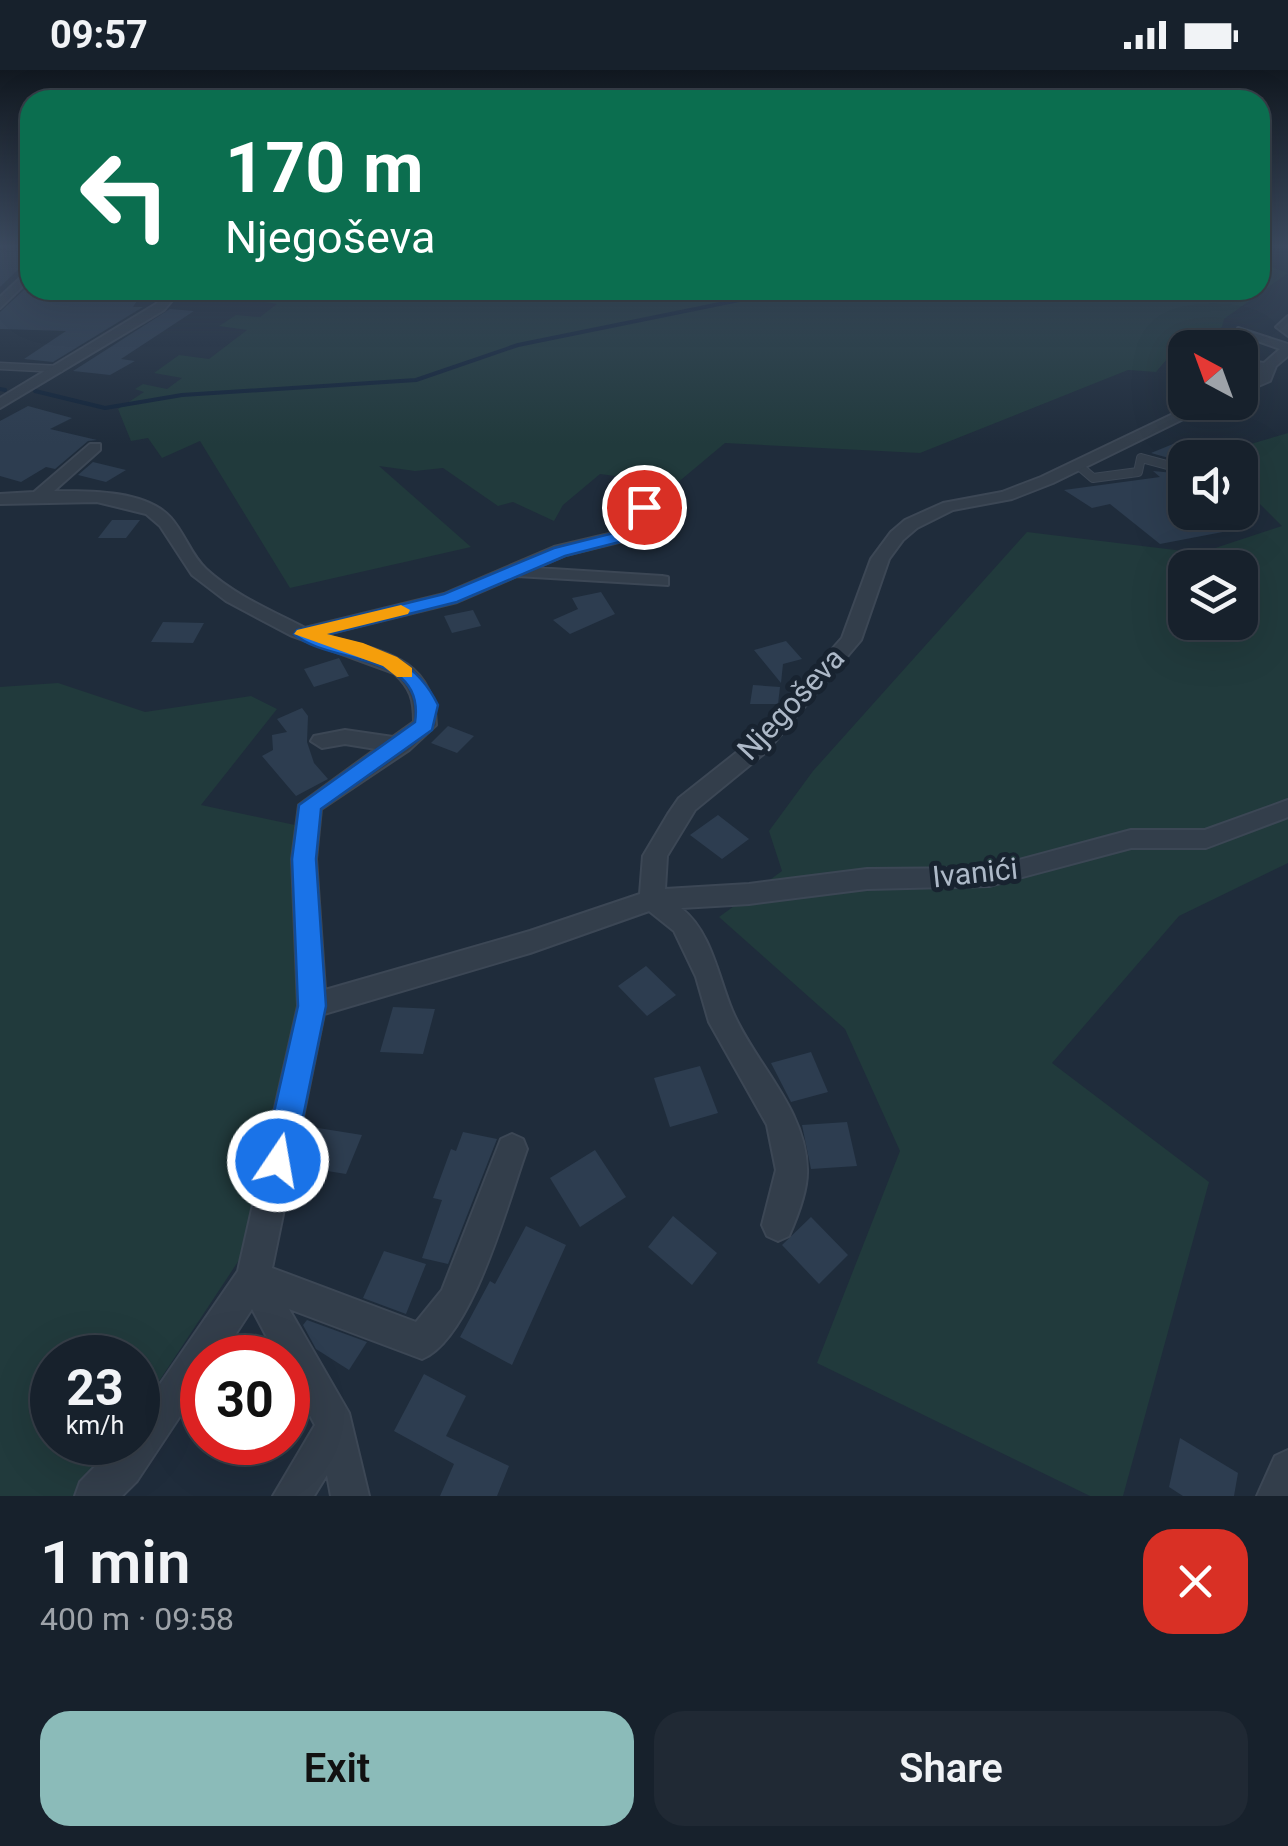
<!DOCTYPE html>
<meta charset="utf-8">
<style>
body{margin:0;font-family:Roboto,sans-serif;background:#202934;color:#f1f3f6;height:100vh;display:flex;flex-direction:column;font-size:38px;white-space:nowrap}
*{box-sizing:border-box;margin:0}
p{font-size:32px;color:#9ea3a9}
.icon{flex:none;width:55px;height:55px;fill:none;stroke:currentColor;stroke-width:2;stroke-linecap:round;stroke-linejoin:round}
.map{position:relative;height:1426px;overflow:hidden}
.details{display:flex;flex-direction:column;background:#17212c;flex:1}
.details>*{flex:none}
.top-card{position:absolute;left:20px;top:20px;width:1250px;height:210px;border-radius:30px;box-shadow:0 10px 40px #0002,0 0 0 2px #363e48;background:#0b6e4f;color:#fff;overflow:hidden}
.needle{width:65px;rotate:319deg}
.fabs{position:absolute;left:1168px;top:260px;display:grid;gap:20px}
.fabs a{display:grid;place-items:center;width:90px;height:90px;border-radius:20px;background:#17212c;box-shadow:0 10px 40px #0002,0 0 0 2px #363e48;font-size:50px}
.speed{position:absolute;left:30px;top:1265px;display:flex;gap:20px;font-size:50px;font-weight:700;text-align:center}
.speed>*{display:grid;place-content:center;width:130px;height:130px;border-radius:50%;background:#17212c;box-shadow:0 10px 40px #0002,0 0 0 2px #363e48;line-height:1}
.speed small{font-size:25px;font-weight:400}
.speed .limit{border:15px solid #d22;background:#fff;color:#111}
.pin{position:absolute;display:grid;place-items:center;width:85px;height:85px;color:#fff;margin:-42px;border:5px solid #fff;border-radius:50%;box-shadow:0 2px 10px #0007}
.me{position:absolute;width:110px;margin:-55px;rotate:12deg;stroke-linejoin:round;filter:drop-shadow(0 0 8px #0008)}
.turn{display:flex;align-items:center;gap:35px;height:210px;padding:0 40px;font-size:45px}
.turn .icon{width:130px;height:130px;stroke-width:2.5}
.turn b{display:block;font-size:70px;line-height:85px}
.round{display:grid;place-items:center;flex:none;width:105px;height:105px;border-radius:30px;background:#202934}
.summary{display:flex;align-items:center;justify-content:space-between;height:170px;padding:0 40px}
h1{font-size:60px;font-weight:600;line-height:75px}
.cta{display:flex;gap:20px;margin-top:auto;padding:20px 40px}
.cta a{flex:1;height:115px;border-radius:30px;background:#8bbbb9;color:#111;font-size:40px;font-weight:600;line-height:115px;text-align:center}
.cta a+a{background:#202934;color:#f1f3f6}
.status{display:flex;justify-content:space-between;align-items:center;height:70px;padding:0 50px;background:#17212c;direction:ltr}
.status svg{height:28px;fill:currentColor}
.map>svg:first-child{display:block}
.green{fill:#213a3c;fill-rule:evenodd}
.lines{fill:none;stroke-linecap:round;stroke-linejoin:round}
.stream{stroke:#122439;stroke-width:4}
.building{fill:#2d3d50}
.lane-far1-casing{stroke:#3c4755;stroke-width:9}
.lane-casing{stroke:#3c4755;stroke-width:10}
.street-casing{stroke:#3c4755;stroke-width:4}
.lane-far1{stroke:#333e4b;stroke-width:6}
.lane{stroke:#333e4b;stroke-width:8}
.street{fill:#333e4b;fill-rule:evenodd}
.route{fill:#1a73e8;stroke:#114b97;stroke-width:2.5}
.slow{fill:#f59e0b}
.labels{text-anchor:middle;stroke-width:10;stroke-linejoin:round;paint-order:stroke}
.street-label{font-size:30px;fill:#adb9c8;stroke:#182330}
</style>
<div class="status"><b>09:57</b><svg viewBox="0 0 49 12"><path d="M0 12V9h3v3zM5 12V6h3v6zM10 12V3h3v9zM15 12V0h3v12zM26 1h20v11H26zM47 4h2v5h-2z"/></svg></div>
<div class="map">
<svg width="1288" height="1426" viewBox="0 0 1288 1426">
<rect width="100%" height="100%" fill="#1f2c3b"/>
<g class="green">
<path d="M1260 193 1288 203 1224 249 1222 257 1167 289 1156 302 1128 300 920 383 725 373 676 414 600 404 563 435 554 451 513 432 498 436 443 398 415 401 379 396 471 477 290 518 200 371 162 388 148 368 131 371 118 339 144 322 135 319 143 314 167 319 182 308 154 303 179 285 209 289 247 260 219 256 236 245 260 247 277 234 253 230V220H1260Z"/>
<path d="M1288 363V793L1179 846 1052 993 1209 1112 1123 1426H1090L817 1293 900 1081 845 959 719 847 782 801 769 761 813 701 1027 462 1200 483 1282 456 1240 414V388L1210 386ZM1185 498H1240V552H1185Z"/>
<path d="M58 613 145 642 251 626 277 639 201 735 295 755 301 935 245 1181 138 1343V1288H52V1372L118 1373 83 1426H0V617Z"/>
</g>
<g class="lines">
<g class="stream">
<path d="M0 319 5 320"/>
<path d="M35 321 105 338 182 325 416 310 518 275 789 220"/>
</g>
</g>
<g class="building">
<path d="M0 181 30 183V188L0 217Z"/>
<path d="M24 220H144L133 237H143L53 292 24 289 66 261 0 259V242Z"/>
<path d="M170 239 194 241 121 289 135 291 110 305 73 301Z"/>
<path d="M28 336 72 348 50 359 97 370 88 371 55 399 46 397 21 412 0 406V351Z"/>
<path d="M1173 374 1185 380V442H1236L1254 456 1160 474 1110 434 1092 438 1064 420 1160 407 1153 401 1174 403 1181 398 1176 390 1151 383Z"/>
<path d="M93 392 126 400 106 412 78 405Z"/>
<path d="M653 422 681 429 672 458 653 456 655 435 650 433Z"/>
<path d="M112 450H140L126 468H98Z"/>
<path d="M601 522 615 544 570 564 553 550 578 539 572 528Z"/>
<path d="M473 540 481 556 452 563 444 546Z"/>
<path d="M163 552 204 553 193 573 151 572Z"/>
<path d="M786 571 802 589 783 594 781 613 754 580Z"/>
<path d="M339 588 349 606 314 617 304 599Z"/>
<path d="M753 615 780 617 778 634H750Z"/>
<path d="M302 638 308 646 307 672 314 693 328 709 296 726 262 686 273 680 272 665 287 662 277 649Z"/>
<path d="M448 656 474 666 457 683 431 673Z"/>
<path d="M718 745 749 769 722 789 690 765Z"/>
<path d="M646 896 676 925 647 946 618 916Z"/>
<path d="M393 937 435 939 423 984 380 982Z"/>
<path d="M811 982 828 1022 791 1032 771 993Z"/>
<path d="M700 996 718 1043 670 1057 654 1008Z"/>
<path d="M847 1052 857 1096 811 1099 802 1055Z"/>
<path d="M318 1058 362 1065 346 1104 302 1097Z"/>
<path d="M463 1062 497 1069 448 1194 422 1188 442 1130 433 1128 451 1079 456 1081Z"/>
<path d="M595 1080 626 1127 580 1157 550 1108Z"/>
<path d="M673 1146 717 1183 692 1215 648 1177Z"/>
<path d="M811 1147 848 1185 819 1214 782 1175Z"/>
<path d="M526 1156 566 1175 512 1295 460 1267 490 1211 495 1214Z"/>
<path d="M384 1181 426 1194 406 1244 363 1228Z"/>
<path d="M307 1250 367 1272 349 1300 316 1279 303 1255Z"/>
<path d="M424 1304 466 1326 446 1366 509 1396 497 1426H440L454 1394 394 1361Z"/>
<path d="M1180 1368 1238 1403 1234 1426H1183L1169 1417Z"/>
</g>
<g class="lines">
<g class="lane-far1-casing">
<path id="lane-far1" d="M0 296 60 299"/>
</g>
<g class="lane-casing">
<path id="lane" d="M1079 396 1093 408 1138 402 1141 388 1171 396"/>
</g>
<g class="street-casing">
<g id="street">
<path d="M0 174H30V179L0 177Z"/>
<path d="M30 199V209L0 238V227Z"/>
<path d="M169 220H181L164 240 0 338V328L156 234Z"/>
<path d="M1288 246V266L1276 257Z"/>
<path d="M1238 258 1288 274V286L1276 296 1270 311 1240 324V315L1259 306 1260 300 1240 298V290L1264 293 1280 279 1238 264Z"/>
<path d="M1198 332H1218L1053 413 1012 429 953 440 917 458 903 470 889 489 861 570 767 681 695 740 667 786 665 819 749 814 867 799 989 798 1131 760H1205L1288 730V747L1206 778H1131L989 816 867 819 749 834 681 838C711 861 718 906 732 940 754 993 806 1038 807 1099 808 1119 797 1148 789 1166L778 1171 767 1166 762 1155 776 1100 767 1055 709 952 696 907 674 861 649 841 530 883 324 944 272 1198 416 1252 442 1220 501 1069 512 1064 523 1069 527 1079C508 1131 473 1268 422 1289L289 1239 349 1343 369 1426H331L327 1405 314 1426H273L315 1355 288 1304V1288H278L252 1239 220 1288H202V1313L137 1411 122 1426H75L80 1412 119 1372H138V1346L238 1201 298 936 292 789 299 735 376 679 345 674 322 678 311 671 314 666 345 660 393 667 414 652C414 630 411 618 394 603L290 565 226 531 192 505 160 456 146 444 97 432 0 434V424L34 422 90 374H100V380L54 421C89 421 146 420 171 448 185 464 191 485 206 499 234 525 272 541 305 558L444 524 554 477 626 460 638 434 652 437 639 467 566 485 536 498 662 506 668 507V515L517 506 457 532 323 565C379 581 434 585 436 655L409 680 321 739 316 789 325 920 530 861 640 824 643 786 668 744 679 728 751 671 842 568 871 489 891 462 905 450 943 433 1002 422 1041 407Z"/>
<path d="M1288 1380V1426H1257L1275 1386Z"/>
</g>
</g>
<use href="#lane-far1" class="lane-far1"/>
<use href="#lane" class="lane"/>
<use href="#street" class="street"/>
</g>
<linearGradient id="sky" x2="0" y2="1"><stop stop-color="#111820"/><stop offset="0.47" stop-color="#3c4b60"/><stop offset="1" stop-color="#3c4b60" stop-opacity="0"/></linearGradient>
<rect width="1288" height="374" fill="url(#sky)"/>
<path class="route" d="M639 434 653 437 639 467 565 486 457 532 325 565C376 581 413 584 438 635L432 660 321 739 316 789 326 936 294 1091 290 1102 278 1106 267 1102 263 1091 298 936 292 789 299 735 415 652C426 580 328 595 294 564L297 560 444 524 554 478 626 460Z"/>
<path class="slow" d="M401 535 410 540 408 544 327 564 363 573 397 587 412 598V607H397L383 596 294 564 297 560Z"/>
<g class="labels">
<g class="street-label">
<text transform="translate(791 634) rotate(-47)" y="10">Njegoševa</text>
<text transform="translate(975 803) rotate(-6)" y="10">Ivanići</text>
</g>
</g>
</svg>
<div class="fabs">
<a><svg class="needle" viewBox="-14 -14 28 28"><path d="M0-13l5 13h-10z" fill="#e53935"/><path d="M0 13l5-13h-10z" fill="#9ea3a9"/></svg></a>
<a><svg class="icon" aria-label="sound" viewBox="0 0 24 24"><path d="M4 9h4l5-4v14l-5-4H4zM17 9q2 3 0 6"/></svg></a>
<a><svg class="icon" aria-label="layers" viewBox="0 0 24 24"><path d="M12 4l9 5-9 5-9-5zM3 14l9 5 9-5"/></svg></a>
</div>
<div class="speed"><div>23<small>km/h</small></div><div class="limit">30</div></div>
<div class="pin" style="left:644px;top:437px;background:#d93025"><svg class="icon" aria-label="arrive" viewBox="0 0 24 24"><path d="M6 21V4h12l-3 4 3 4H6"/></svg></div>
<svg class="me" style="left:278px;top:1091px" viewBox="-20 -20 40 40"><circle r="17" fill="#1a73e8" stroke="#fff" stroke-width="3"/><path d="M0-11L8 9 0 5-8 9z" fill="#fff"/></svg>
<div class="top-card">
<div class="turn"><svg class="icon" aria-label="left" viewBox="0 0 24 24"><path d="M17 20v-9H6M10 6l-5 5 5 5"/></svg><div><b>170 m</b>Njegoševa</div></div>
</div>
</div>
<section class="details">
<div class="summary"><div><h1>1 min</h1><p>400 m · 09:58</p></div><a class="round" style="background:#d93025;color:#fff"><svg class="icon" aria-label="close" viewBox="0 0 24 24"><path d="M6 6l12 12M18 6L6 18"/></svg></a></div>
<div class="cta"><a>Exit</a><a>Share</a></div>
</section>
